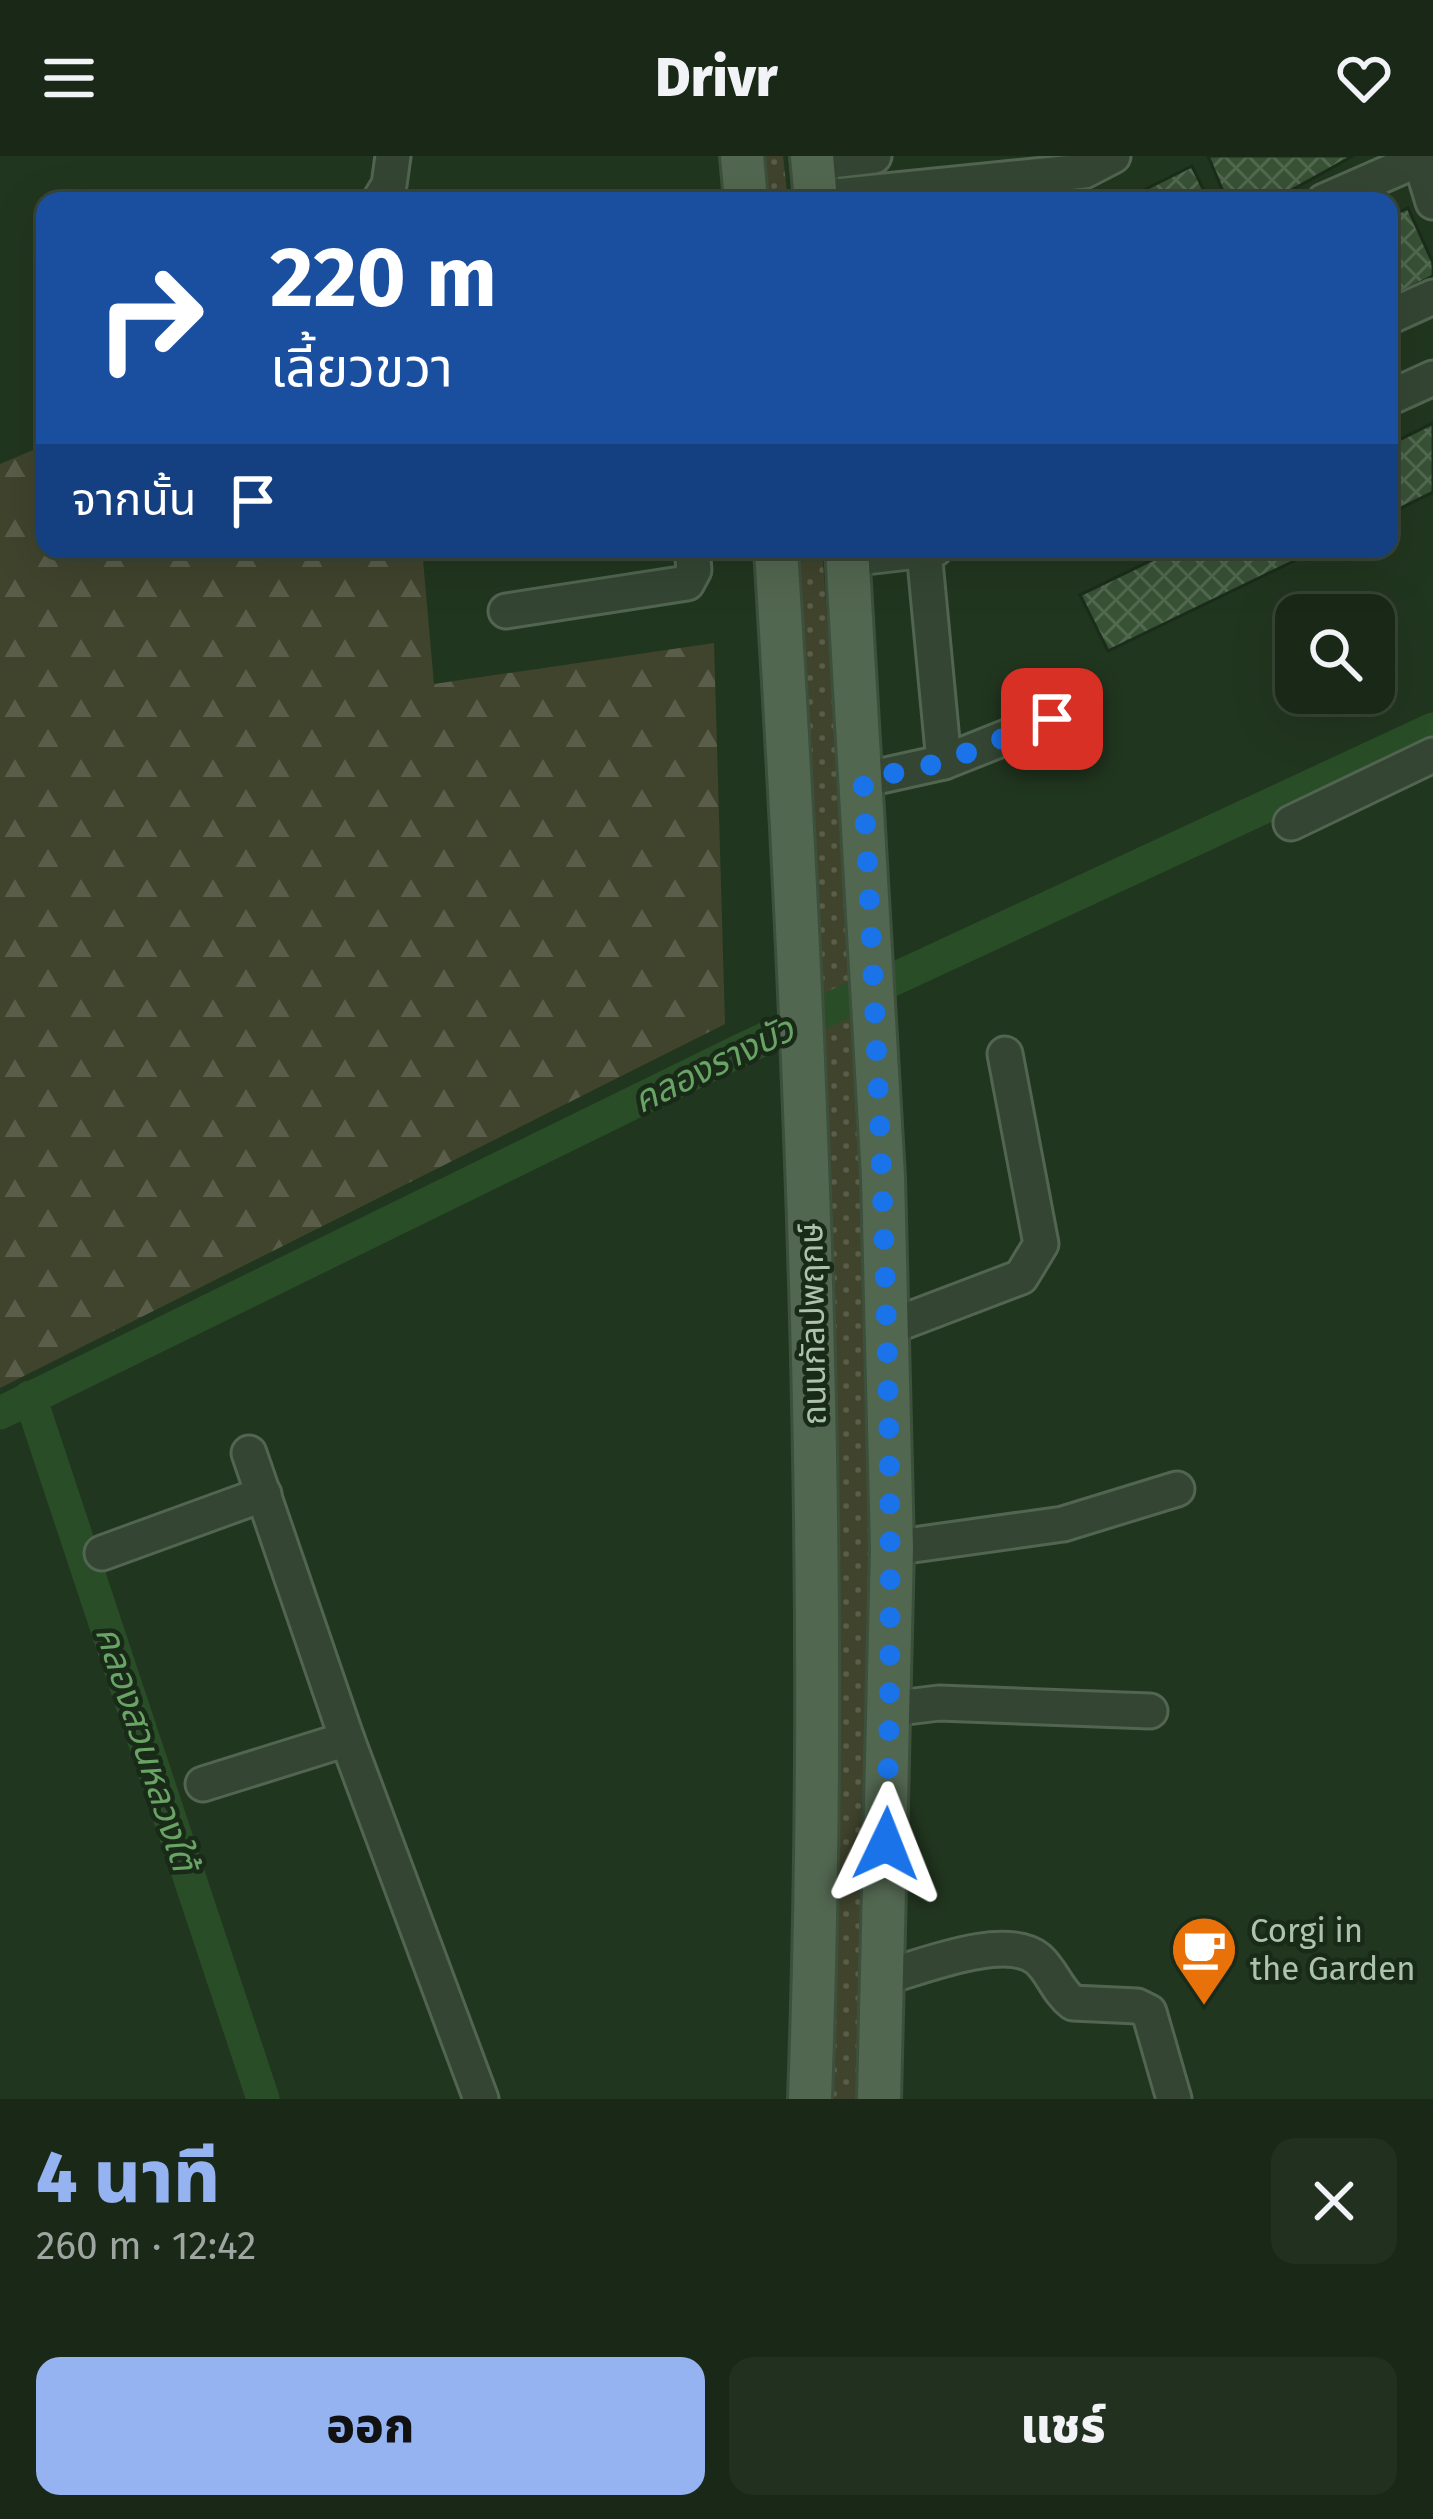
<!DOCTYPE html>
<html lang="th">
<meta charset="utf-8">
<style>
body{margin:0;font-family:"Fira Sans","Noto Sans Thai",sans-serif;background:#223020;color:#f1f3f6;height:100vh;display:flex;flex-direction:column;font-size:45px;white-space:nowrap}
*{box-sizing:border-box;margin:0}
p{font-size:39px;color:#9fa6a1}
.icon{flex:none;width:66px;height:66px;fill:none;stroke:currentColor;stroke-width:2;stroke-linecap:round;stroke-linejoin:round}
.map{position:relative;height:1943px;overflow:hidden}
.panel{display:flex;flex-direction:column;background:#192817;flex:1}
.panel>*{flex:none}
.guide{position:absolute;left:36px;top:36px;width:1362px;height:366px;border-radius:24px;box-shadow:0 12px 48px #0002,0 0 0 3px #374436;background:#1a4fa0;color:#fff;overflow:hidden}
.controls{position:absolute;left:1275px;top:438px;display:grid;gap:24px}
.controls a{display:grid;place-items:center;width:120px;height:120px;border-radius:24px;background:#192817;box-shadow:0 12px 48px #0002,0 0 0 3px #374436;font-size:60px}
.pin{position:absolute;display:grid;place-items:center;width:102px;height:102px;color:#fff;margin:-51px;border-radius:24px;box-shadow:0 6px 18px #0006}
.me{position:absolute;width:132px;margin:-66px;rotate:2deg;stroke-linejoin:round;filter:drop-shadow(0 0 9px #0008)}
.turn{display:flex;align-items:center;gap:42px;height:252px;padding:0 36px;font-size:54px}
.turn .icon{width:156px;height:156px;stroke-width:2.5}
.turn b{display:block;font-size:84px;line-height:102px}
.then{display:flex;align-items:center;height:114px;padding:0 36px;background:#0003;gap:24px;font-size:45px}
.round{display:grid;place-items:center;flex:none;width:126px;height:126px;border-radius:24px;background:#223020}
.summary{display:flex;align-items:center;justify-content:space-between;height:204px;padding:0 36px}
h1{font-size:72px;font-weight:800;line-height:90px;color:#95b2f1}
.cta{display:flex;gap:24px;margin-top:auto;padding:24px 36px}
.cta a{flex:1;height:138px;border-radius:24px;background:#95b2f1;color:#111;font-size:48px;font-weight:800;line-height:138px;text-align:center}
.cta a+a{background:#223020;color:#f1f3f6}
header{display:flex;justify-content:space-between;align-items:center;height:156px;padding:0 36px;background:#192817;font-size:54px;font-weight:800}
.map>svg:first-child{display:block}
.grass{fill:url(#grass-dots)}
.forest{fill:url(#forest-firs)}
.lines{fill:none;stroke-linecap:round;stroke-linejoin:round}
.canal{stroke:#294e27;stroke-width:33}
.building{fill:url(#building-cross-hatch);stroke:#1b2d1a;stroke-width:3}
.minor-casing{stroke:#516550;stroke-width:39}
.major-casing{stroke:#3d503c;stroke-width:48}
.minor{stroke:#344633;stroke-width:33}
.major{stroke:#526750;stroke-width:42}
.route{stroke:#1a73e8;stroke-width:21;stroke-dasharray:0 37.8}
.labels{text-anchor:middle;stroke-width:9;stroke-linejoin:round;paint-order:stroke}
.street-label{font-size:33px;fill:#adc4ac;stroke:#192b18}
.poi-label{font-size:33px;fill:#adc4ac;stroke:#192b18;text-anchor:start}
.water-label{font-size:36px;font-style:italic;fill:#69a365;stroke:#192b18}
</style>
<header><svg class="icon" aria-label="menu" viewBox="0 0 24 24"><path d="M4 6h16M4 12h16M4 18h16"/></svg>Drivr<svg class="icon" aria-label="heart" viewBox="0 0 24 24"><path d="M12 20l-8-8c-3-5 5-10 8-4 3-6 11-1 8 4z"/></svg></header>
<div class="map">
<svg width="1433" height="1943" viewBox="0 0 1433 1943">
<defs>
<pattern id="grass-dots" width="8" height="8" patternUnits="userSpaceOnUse" patternTransform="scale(3)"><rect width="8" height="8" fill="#40442d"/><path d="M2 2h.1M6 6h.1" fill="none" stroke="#595d49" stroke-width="1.8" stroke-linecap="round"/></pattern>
<pattern id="forest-firs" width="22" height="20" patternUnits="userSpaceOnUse" patternTransform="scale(3)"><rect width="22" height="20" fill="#40442d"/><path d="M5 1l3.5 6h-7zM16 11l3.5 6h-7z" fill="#595d49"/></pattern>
<pattern id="building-cross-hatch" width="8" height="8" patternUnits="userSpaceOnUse" patternTransform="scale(3)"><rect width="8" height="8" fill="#385236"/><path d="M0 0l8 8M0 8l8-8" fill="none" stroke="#526950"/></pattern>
</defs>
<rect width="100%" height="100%" fill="#21361f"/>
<g class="grass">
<path d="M762 0H783L788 45H767Z"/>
<path d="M796 393H822L859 901 875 1682 863 1943H833L837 1255Z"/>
</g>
<path class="forest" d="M45 289V393H422L434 528 714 487 725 868 0 1232V308Z"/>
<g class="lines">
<g class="canal">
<path d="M30 1241 263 1943"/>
<path d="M0 1257 743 893 1433 573"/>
</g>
</g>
<g class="building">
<path d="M1208 0H1353L1272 45H1227Z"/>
<path d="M1192 10 1209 45H1122Z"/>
<path d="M1408 52 1433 107V120L1389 142V61Z"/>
<path d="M1433 267V336L1389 358V289Z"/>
<path d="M1175 393H1288L1294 405 1108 495 1080 439Z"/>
</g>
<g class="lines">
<g class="minor-casing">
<g id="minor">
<path d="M1419 0 1433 46"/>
<path d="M813 7 874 0"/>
<path d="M816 42 1084 15 1113 0"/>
<path d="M379 45 389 29 393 0"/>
<path d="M1324 45 1420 3"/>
<path d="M1389 161 1433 141"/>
<path d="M1389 242 1433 222"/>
<path d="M924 395 944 606"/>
<path d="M848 403 935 393"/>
<path d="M506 455 687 427 694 414 692 393"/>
<path d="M863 624 944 606 1052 563"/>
<path d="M1291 667 1433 599"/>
<path d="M887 1172 1021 1121 1041 1088 1005 898"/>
<path d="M249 1297 347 1583 481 1943"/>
<path d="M892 1392 1063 1368 1177 1333"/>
<path d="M102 1397 264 1338"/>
<path d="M890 1553 939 1547 1150 1555"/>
<path d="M203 1628 347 1583"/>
<path d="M882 1822C919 1812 1005 1776 1038 1803 1052 1815 1057 1835 1073 1847L1137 1850 1149 1856 1174 1943"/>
</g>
</g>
<g class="major-casing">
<g id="major">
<path d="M742 0 746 45"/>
<path d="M812 0 816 45"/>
<path d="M776 393C808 908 829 1427 810 1943"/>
<path d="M847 393 883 1021 892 1392 879 1943"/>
</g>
</g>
<use href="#minor" class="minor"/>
<use href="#major" class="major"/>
</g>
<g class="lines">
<path class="route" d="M886 1688C898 1332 882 979 863 624L944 606 1052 563"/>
</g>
<defs>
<g id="cafe-pin" transform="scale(3.45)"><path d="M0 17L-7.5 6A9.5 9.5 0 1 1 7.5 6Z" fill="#e8710a" stroke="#192b18"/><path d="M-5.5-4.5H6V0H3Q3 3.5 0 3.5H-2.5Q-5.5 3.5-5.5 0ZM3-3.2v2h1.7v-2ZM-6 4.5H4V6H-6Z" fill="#fff"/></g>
</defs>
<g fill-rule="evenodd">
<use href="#cafe-pin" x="1204" y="1793"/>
</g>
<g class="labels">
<g class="street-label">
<text transform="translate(812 1168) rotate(-91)" y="12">ถนนกัลปพฤกษ์</text>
</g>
<g class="poi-label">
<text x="1250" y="1786">Corgi in<tspan x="1250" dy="38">the Garden</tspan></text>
</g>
<g class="water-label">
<text transform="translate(713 908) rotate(-26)" y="13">คลองรางบัว</text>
<text transform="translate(147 1592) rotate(72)" y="13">คลองสวนหลวงใต้</text>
</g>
</g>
</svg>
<div class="controls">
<a><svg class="icon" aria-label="search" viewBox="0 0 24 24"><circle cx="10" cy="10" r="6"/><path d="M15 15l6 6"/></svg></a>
</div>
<div class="pin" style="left:1052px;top:563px;background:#d93025"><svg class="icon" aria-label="arrive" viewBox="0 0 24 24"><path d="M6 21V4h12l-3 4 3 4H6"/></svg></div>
<svg class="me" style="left:886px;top:1688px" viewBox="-20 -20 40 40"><path d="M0-17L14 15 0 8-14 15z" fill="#1a73e8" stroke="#fff" stroke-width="4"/></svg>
<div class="guide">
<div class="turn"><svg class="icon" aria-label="right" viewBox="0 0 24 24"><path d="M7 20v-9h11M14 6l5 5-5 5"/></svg><div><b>220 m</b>เลี้ยวขวา</div></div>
<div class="then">จากนั้น<svg class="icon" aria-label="arrive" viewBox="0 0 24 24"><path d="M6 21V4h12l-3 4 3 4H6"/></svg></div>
</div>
</div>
<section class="panel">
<div class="summary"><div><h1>4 นาที</h1><p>260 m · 12:42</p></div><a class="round"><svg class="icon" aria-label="close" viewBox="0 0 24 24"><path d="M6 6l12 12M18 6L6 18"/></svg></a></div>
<div class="cta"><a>ออก</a><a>แชร์</a></div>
</section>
